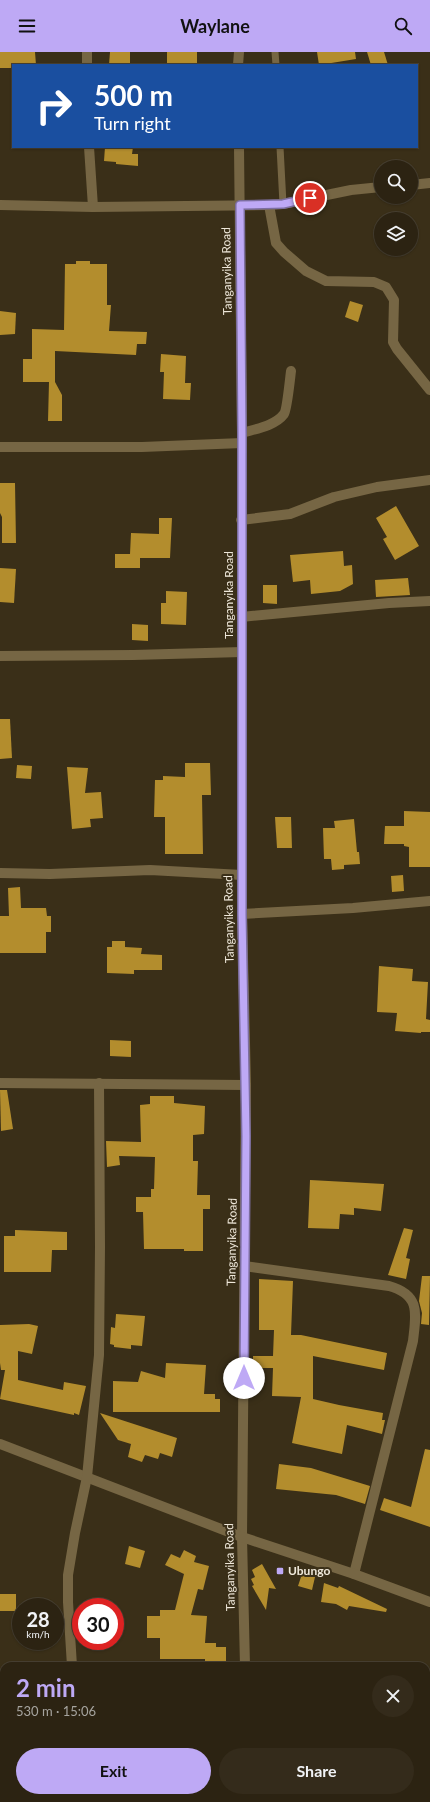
<!DOCTYPE html>
<meta charset="utf-8">
<style>
body{margin:0;font-family:Lato,sans-serif;background:#342b1b;color:#f1f3f6;height:100vh;display:flex;flex-direction:column;font-size:15px;white-space:nowrap}
*{box-sizing:border-box;margin:0}
p{font-size:13px;color:#a6a49f}
.icon{flex:none;width:22px;height:22px;fill:none;stroke:currentColor;stroke-width:2;stroke-linecap:round;stroke-linejoin:round}
.map{position:relative;flex:1;overflow:hidden}
.sheet{position:absolute;left:0px;top:1610px;width:430px;height:140px;display:flex;flex-direction:column;background:#2c2312;border-radius:12px 12px 0 0;box-shadow:0 1px 3px #0004,0 0 0 1px #484032}
.sheet>*{flex:none}
.banner{position:absolute;left:12px;top:12px;width:406px;height:84px;border-radius:0px;box-shadow:0 1px 3px #0004,0 0 0 1px #484032;background:#1a4fa0;color:#fff;overflow:hidden}
.tools{position:absolute;left:374px;top:108px;display:grid;gap:8px}
.tools a{display:grid;place-items:center;width:44px;height:44px;border-radius:50%;background:#2c2312;box-shadow:0 1px 3px #0004,0 0 0 1px #484032;font-size:20px}
.speed{position:absolute;left:12px;top:1546px;display:flex;gap:8px;font-size:20px;font-weight:700;text-align:center}
.speed>*{display:grid;place-content:center;width:52px;height:52px;border-radius:50%;background:#2c2312;box-shadow:0 1px 3px #0004,0 0 0 1px #484032;line-height:1}
.speed small{font-size:10px;font-weight:400}
.speed .limit{border:6px solid #d22;background:#fff;color:#111}
.pin{position:absolute;display:grid;place-items:center;width:34px;height:34px;color:#fff;margin:-17px;border:2px solid #fff;border-radius:50%;box-shadow:0 1px 4px #0007}
.me{position:absolute;width:44px;margin:-22px;rotate:0deg;stroke-linejoin:round;filter:drop-shadow(0 0 3px #0008)}
.turn{display:flex;align-items:center;gap:14px;height:84px;padding:0 16px;font-size:18px}
.turn .icon{width:52px;height:52px;stroke-width:2.5}
.turn b{display:block;font-size:28px;line-height:34px}
.round{display:grid;place-items:center;flex:none;width:42px;height:42px;border-radius:21px;background:#342b1b}
.summary{display:flex;align-items:center;justify-content:space-between;height:68px;padding:0 16px}
h1{font-size:24px;font-weight:700;line-height:30px;color:#bea9f5}
.action{display:flex;gap:8px;margin-top:auto;padding:8px 16px}
.action a{flex:1;height:46px;border-radius:24px;background:#bea9f5;color:#111;font-size:16px;font-weight:700;line-height:46px;text-align:center}
.action a+a{background:#342b1b;color:#f1f3f6}
header{display:flex;justify-content:space-between;align-items:center;height:52px;padding:0 16px;background:#bea9f5;color:#111;font-size:18px;font-weight:700}
.map>svg:first-child{display:block}
.building{fill:#b38d2d}
.lines{fill:none;stroke-linecap:round;stroke-linejoin:round}
.service{stroke:#766644;stroke-width:7}
.minor{stroke:#766644;stroke-width:10}
.route-casing{stroke:#7c6e9f;stroke-width:10}
.route{stroke:#bea9f5;stroke-width:7}
.poi-dot{fill:#bea9f5;stroke:#3a2f18;stroke-width:1.5}
.labels{text-anchor:middle;stroke-width:4;stroke-linejoin:round;paint-order:stroke}
.street-label{font-size:12px;fill:#efe8da;stroke:#3a2f18}
.poi-label{font-size:12px;font-weight:bold;fill:#efe8da;stroke:#3a2f18;text-anchor:start}
</style>
<header><svg class="icon" aria-label="menu" viewBox="0 0 24 24"><path d="M4 6h16M4 12h16M4 18h16"/></svg>Waylane<svg class="icon" aria-label="search" viewBox="0 0 24 24"><circle cx="10" cy="10" r="6"/><path d="M15 15l6 6"/></svg></header>
<div class="map">
<svg width="430" height="1750" viewBox="0 0 430 1750">
<rect width="100%" height="100%" fill="#3a2f18"/>
<g class="building">
<path d="M0 0H35L36 13H13V16H0Z"/>
<path d="M110 0H130V13H109Z"/>
<rect x="167" y="0" width="30" height="13"/>
<path d="M317 0H355L356 7 319 13Z"/>
<path d="M367 0H384L388 13H371Z"/>
<path d="M105 95H133L132 102H138V114L116 112V110L104 109Z"/>
<path d="M76 209H90V212H107V253H111L109 279 147 280 146 292H137L136 303 55 299V330L62 343V369H48L49 330H23V307H32V277L64 278 65 212H76Z"/>
<path d="M350 249 363 253 358 270 345 265Z"/>
<path d="M0 259 16 261 15 282 0 283Z"/>
<path d="M161 302 186 304 185 331H191L190 348 163 347 164 320H160Z"/>
<path d="M0 431H15L16 491H2V465L0 461Z"/>
<path d="M396 454 419 494 395 508 383 487 387 485 376 466Z"/>
<path d="M159 466H172L170 506H140V516H115V502H130L131 481 159 482Z"/>
<path d="M343 499 344 514 352 513 353 532 340 539 311 542 310 528 293 530 290 503Z"/>
<path d="M0 516 16 517 14 551 0 550Z"/>
<path d="M408 526 410 543 376 545 375 528Z"/>
<path d="M263 533H277V552L263 551Z"/>
<path d="M166 539 187 540 186 573 161 572V551H166Z"/>
<path d="M132 572 148 573V589L132 588Z"/>
<path d="M0 667H10L12 706 0 707Z"/>
<path d="M185 711H210L211 743H202L203 802H165V765H154L155 728H163V724L185 725Z"/>
<path d="M17 713 32 714 31 727 16 726Z"/>
<path d="M67 715 88 716 85 741 101 740 103 766 90 767 91 775 72 777Z"/>
<path d="M404 759 430 760V815H409V795L404 794V792H384L385 774H404Z"/>
<path d="M275 765H291L292 796H277Z"/>
<path d="M354 767 357 800H359L360 812 344 813V817L332 818 331 807H324L323 776H335L334 769Z"/>
<path d="M403 823 404 839 392 840 391 824Z"/>
<path d="M20 835 21 856H46L47 864H51V880H46V901H0V864H9L8 836Z"/>
<path d="M112 889H125V895L142 896 141 902 162 903V918H134V922L107 921V895H112Z"/>
<path d="M379 914 413 917 412 929 428 930 426 967 430 968V980H421V981L395 979 397 961 377 960Z"/>
<path d="M110 988 131 989V1005L110 1004Z"/>
<path d="M0 1038H7L13 1077 1 1079Z"/>
<path d="M150 1044H174V1051L205 1054 204 1082 193 1083V1109H198L197 1143H210V1157H203V1199H184V1197H144L143 1160H136V1145H151V1137H154L155 1105 119 1104 120 1113 107 1115 106 1089 141 1090 140 1053 150 1052Z"/>
<path d="M310 1128 384 1132 381 1159 354 1156V1163L340 1162 339 1177 308 1176Z"/>
<path d="M404 1176 413 1178 406 1206 410 1207 406 1227 388 1223Z"/>
<path d="M15 1178 67 1180V1198H52L51 1220H4V1184H15Z"/>
<path d="M422 1224H430L429 1273 421 1272 422 1261 419 1249Z"/>
<path d="M259 1227 293 1229 291 1283H301L387 1301 384 1318 313 1304V1347L339 1353 383 1361 382 1368H385L382 1382 347 1373 342 1402 292 1391 301 1345 272 1344 273 1316H253V1304H273L274 1278H259Z"/>
<path d="M116 1262 145 1264 142 1294 131 1293V1297L114 1295V1293L110 1292 111 1275 115 1276Z"/>
<path d="M29 1272 38 1274 32 1302 18 1299V1328L63 1338 64 1330 86 1334 79 1363 74 1361V1363L0 1347 5 1318H1L0 1311V1273Z"/>
<path d="M166 1311 206 1313 204 1342H215V1347H220V1360H113V1329L138 1330 141 1319 165 1326Z"/>
<path d="M100 1361 177 1386 172 1405 160 1401 158 1407 145 1403 142 1410 128 1405 131 1392 118 1388Z"/>
<path d="M425 1397 430 1398V1475L380 1458 384 1446 411 1455Z"/>
<path d="M279 1412 311 1416 370 1434 365 1452 336 1443 276 1437Z"/>
<path d="M129 1494 145 1499 140 1516 125 1512Z"/>
<path d="M184 1498 196 1504 194 1510 209 1514 203 1538 198 1537 191 1563 207 1564 205 1591H216V1595H226V1614H214V1611L205 1612V1607H160V1586H147V1564H160V1558H175L184 1522 165 1513 171 1502 180 1506Z"/>
<path d="M262 1512 276 1537 269 1536 266 1558 252 1534 254 1533 251 1527 255 1525 252 1518Z"/>
<path d="M302 1522 315 1525 312 1538 298 1534Z"/>
<path d="M324 1531 338 1536 339 1534 387 1557 386 1560 349 1554 347 1558 336 1552 321 1550Z"/>
<rect x="0" y="1542" width="16" height="17"/>
</g>
<g class="lines">
<g class="service">
<path d="M275 0 276 13"/>
<path d="M280 95 283 152"/>
</g>
<g class="minor">
<path d="M87 13V0"/>
<path d="M238 13 239 0"/>
<path d="M89 95 93 155"/>
<path d="M239 95 242 381V862L246 1033 242 1485 245 1614"/>
<path d="M411 133 430 131"/>
<path d="M0 153 93 155 269 153 283 152 351 138 381 135"/>
<path d="M269 153 276 191 284 200 306 219 326 229 374 230 386 235 394 248 393 290 397 297 430 338"/>
<path d="M242 381C255 377 275 374 284 362 287 358 290 327 291 319"/>
<path d="M0 395H142L242 391"/>
<path d="M241 468 290 462 334 445 377 435 430 428"/>
<path d="M241 565 389 551 430 549"/>
<path d="M0 604 133 603 242 600"/>
<path d="M0 821 50 822 150 818 242 823"/>
<path d="M242 862 353 856 430 849"/>
<path d="M0 1031 246 1033"/>
<path d="M244 1214 389 1234C421 1243 416 1262 413 1289L354 1522"/>
<path d="M0 1392 242 1485 354 1522 430 1550"/>
<path d="M72 1614 68 1550V1523L75 1481 87 1425 99 1303 100 1195 99 1031"/>
<path d="M426 1733 430 1737"/>
<path d="M76 1750 77 1746"/>
<path d="M245 1750V1746"/>
</g>
</g>
<g class="lines">
<g class="route-casing">
<path id="route" d="M244 1326 246 1084 242 862V381L240 153 283 152 310 146"/>
</g>
<use href="#route" class="route"/>
</g>
<rect class="poi-dot" x="276" y="1515" width="8" height="8" rx="2"/>
<g class="labels">
<g class="street-label">
<text transform="translate(227 219) rotate(-91)" y="4">Tanganyika Road</text>
<text transform="translate(229 543) rotate(-90)" y="4">Tanganyika Road</text>
<text transform="translate(229 867) rotate(-91)" y="4">Tanganyika Road</text>
<text transform="translate(232 1190) rotate(-89)" y="4">Tanganyika Road</text>
<text transform="translate(230 1515) rotate(-91)" y="4">Tanganyika Road</text>
</g>
<g class="poi-label">
<text x="288" y="1523">Ubungo</text>
</g>
</g>
</svg>
<div class="tools">
<a><svg class="icon" aria-label="search" viewBox="0 0 24 24"><circle cx="10" cy="10" r="6"/><path d="M15 15l6 6"/></svg></a>
<a><svg class="icon" aria-label="layers" viewBox="0 0 24 24"><path d="M12 4l9 5-9 5-9-5zM3 14l9 5 9-5"/></svg></a>
</div>
<div class="speed"><div>28<small>km/h</small></div><div class="limit">30</div></div>
<div class="pin" style="left:310px;top:146px;background:#d93025"><svg class="icon" aria-label="arrive" viewBox="0 0 24 24"><path d="M6 21V4h12l-3 4 3 4H6"/></svg></div>
<svg class="me" style="left:244px;top:1326px" viewBox="-20 -20 40 40"><circle r="19" fill="#fff"/><path d="M0-13L10 11 0 6-10 11z" fill="#bea9f5"/></svg>
<div class="banner">
<div class="turn"><svg class="icon" aria-label="right" viewBox="0 0 24 24"><path d="M7 20v-9h11M14 6l5 5-5 5"/></svg><div><b>500 m</b>Turn right</div></div>
</div>
<section class="sheet">
<div class="summary"><div><h1>2 min</h1><p>530 m · 15:06</p></div><a class="round"><svg class="icon" aria-label="close" viewBox="0 0 24 24"><path d="M6 6l12 12M18 6L6 18"/></svg></a></div>
<div class="action"><a>Exit</a><a>Share</a></div>
</section>
</div>
